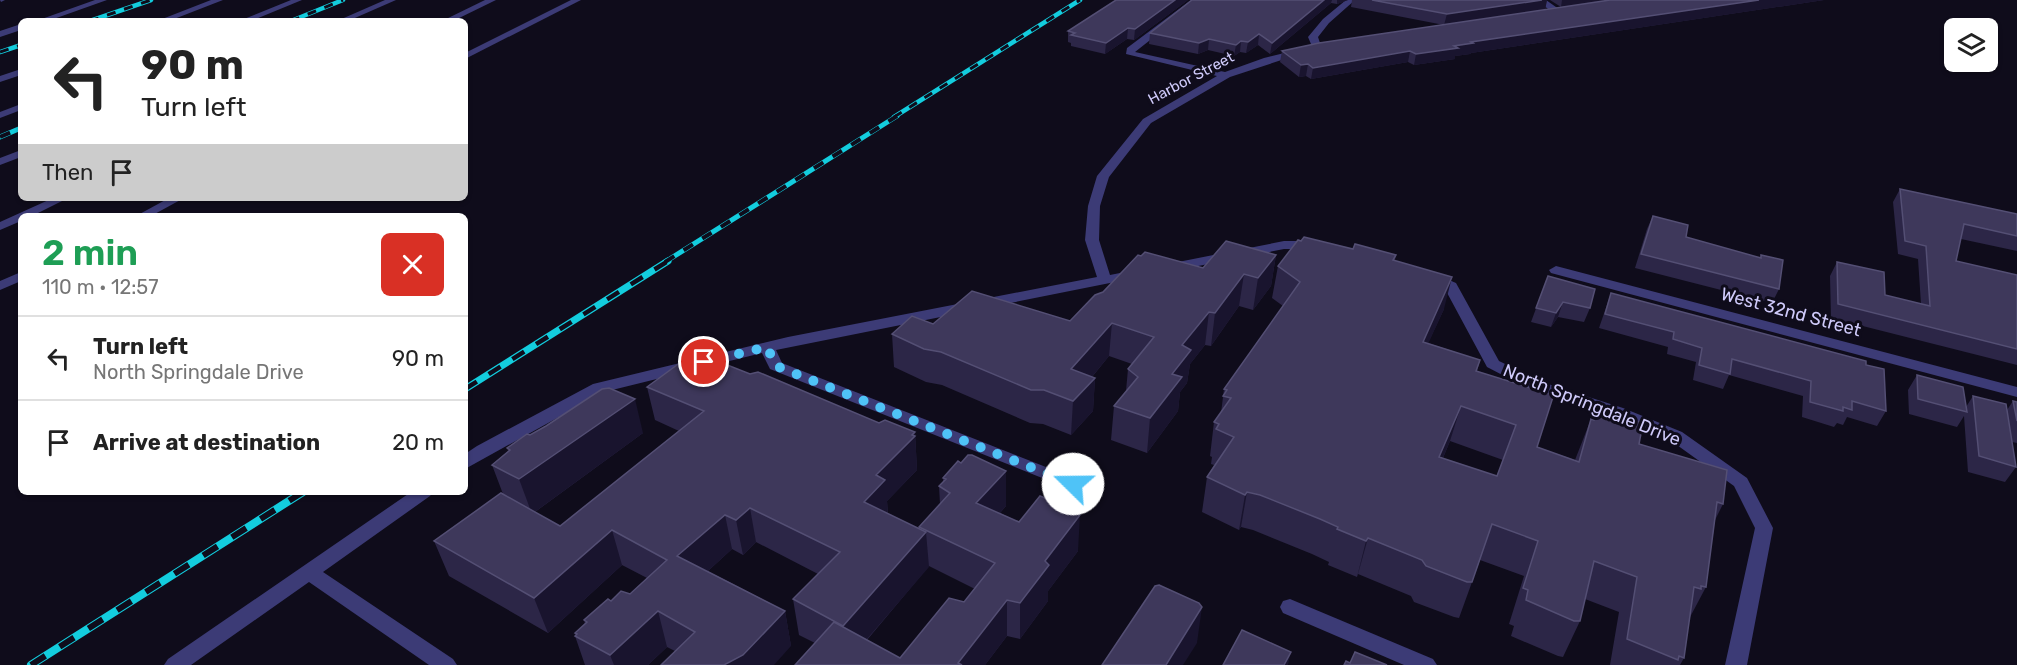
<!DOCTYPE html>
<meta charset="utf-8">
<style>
body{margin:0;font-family:Rubik,sans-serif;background:#f2f2f2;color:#222;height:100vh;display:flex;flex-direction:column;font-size:22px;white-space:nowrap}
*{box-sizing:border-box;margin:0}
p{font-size:20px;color:#767676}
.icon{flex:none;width:33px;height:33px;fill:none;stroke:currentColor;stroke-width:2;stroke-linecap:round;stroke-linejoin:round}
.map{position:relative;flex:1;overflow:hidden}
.sheet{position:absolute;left:18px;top:213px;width:450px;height:282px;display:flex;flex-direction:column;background:#fff;border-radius:9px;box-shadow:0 2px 4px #0004}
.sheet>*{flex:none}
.hud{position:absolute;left:18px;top:18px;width:450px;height:183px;border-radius:9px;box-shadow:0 2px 4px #0004;background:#fff;color:#222;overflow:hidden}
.tools{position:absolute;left:1944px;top:18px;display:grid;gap:12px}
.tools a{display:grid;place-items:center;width:54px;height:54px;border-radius:9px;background:#fff;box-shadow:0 2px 4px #0004;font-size:30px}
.pin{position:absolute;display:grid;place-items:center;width:51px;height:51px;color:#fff;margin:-26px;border:3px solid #fff;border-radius:50%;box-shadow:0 2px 6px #0007}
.me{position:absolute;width:66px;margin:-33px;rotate:292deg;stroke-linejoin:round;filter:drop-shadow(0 0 4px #0008)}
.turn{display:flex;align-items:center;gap:21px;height:126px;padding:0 24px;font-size:27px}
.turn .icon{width:78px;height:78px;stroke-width:2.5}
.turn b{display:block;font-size:42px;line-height:51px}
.then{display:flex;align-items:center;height:57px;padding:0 24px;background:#0003;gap:12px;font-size:22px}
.round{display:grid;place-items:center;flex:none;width:63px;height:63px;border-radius:9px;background:#f2f2f2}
.head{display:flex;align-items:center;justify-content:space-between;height:102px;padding:0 24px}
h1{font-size:36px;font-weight:600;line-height:45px;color:#1e9e55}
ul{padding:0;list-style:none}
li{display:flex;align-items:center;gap:18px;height:84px;padding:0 24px;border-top:2px solid #e0e0e0}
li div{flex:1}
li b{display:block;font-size:22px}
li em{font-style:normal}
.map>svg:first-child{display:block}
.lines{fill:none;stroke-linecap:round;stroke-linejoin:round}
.service{fill:#3c3b76;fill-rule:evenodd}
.minor{fill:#3c3b76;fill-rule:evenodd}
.rail-far3-casing{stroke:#13cdde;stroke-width:4.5}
.rail-far2-casing{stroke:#13cdde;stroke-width:5}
.rail-far1-casing{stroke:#13cdde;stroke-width:7}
.rail-casing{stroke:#13cdde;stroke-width:8}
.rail-far3{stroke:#0f0c1b;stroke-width:3;stroke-dasharray:9;stroke-linecap:butt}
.rail-far2{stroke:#0f0c1b;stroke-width:4;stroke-dasharray:11;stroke-linecap:butt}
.rail-far1{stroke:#0f0c1b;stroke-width:4.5;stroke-dasharray:14;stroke-linecap:butt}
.rail{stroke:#0f0c1b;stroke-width:6;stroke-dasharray:17;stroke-linecap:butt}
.wall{fill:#2c2647;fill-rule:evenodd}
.shaded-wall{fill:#19142e}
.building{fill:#3e385b;stroke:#544f74;stroke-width:1.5;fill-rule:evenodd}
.route{stroke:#4fc3f7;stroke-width:10;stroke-dasharray:0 18}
.labels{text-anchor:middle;stroke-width:6;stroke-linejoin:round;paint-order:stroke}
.far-street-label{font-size:15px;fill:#cfcafa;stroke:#0f0c1b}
.street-label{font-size:18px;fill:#cfcafa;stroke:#0f0c1b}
</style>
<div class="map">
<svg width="2017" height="665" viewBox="0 0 2017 665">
<rect width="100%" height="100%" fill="#0f0c1b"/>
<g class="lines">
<g class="service">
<path d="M0 0H5L1 2Z"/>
<path d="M95 0H107L48 21H36Z"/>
<path d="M211 0H223L169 21H157Z"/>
<path d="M291 0H302L251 21H239Z"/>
<path d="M385 0H396L348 21H337Z"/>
<path d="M485 0H496L453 21H442Z"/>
<path d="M571 0H581L465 59V53Z"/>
<path d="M21 24V30L0 37V31Z"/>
<path d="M21 69V75L0 82V76Z"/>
<path d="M21 104V110L0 118V112Z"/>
<path d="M21 150V157L0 165V158Z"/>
<path d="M53 198H68L32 216H21V221L0 230V222Z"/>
<path d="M169 198H184L151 216H136Z"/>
<path d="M21 272V281L0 290V281Z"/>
</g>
<g class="minor">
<path d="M1191 0H1201L1135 52 1225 72 1264 58 1301 49 1306 52 1230 77 1151 123 1109 177 1100 206 1099 240 1110 275 1135 270 1142 274 1140 277 776 350 782 363 1079 480 1082 484 1079 488H1067L770 369 762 353 604 392 465 469V454L477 446 593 384 788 337 1097 277 1085 240 1088 206 1097 176 1143 119 1217 76 1126 54 1127 48Z"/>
<path d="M1346 0H1355L1329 23 1318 37 1322 49 1314 51 1308 37 1323 19Z"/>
<path d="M1536 0H1546L1563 12 1555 14Z"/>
<path d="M1284 241H1312L1319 245 1312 249H1284L1168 272 1161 268 1168 264Z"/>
<path d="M1556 266 2017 387V397L1551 273 1549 270Z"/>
<path d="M1433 273 1456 283 1499 361 1545 383 1623 408 1682 432 1747 478 1773 528 1747 665H1725L1755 528 1734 486 1670 440 1611 416 1533 391 1487 367 1445 289 1426 277Z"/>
<path d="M411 492H433L430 496 323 572 453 659 457 665H429L309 582 191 665H164L168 659Z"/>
<path d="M1290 599 1433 659 1437 665H1404L1283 613 1280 607 1283 601Z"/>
</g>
<g class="rail-far3-casing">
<g id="rail-far3">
<path d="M90 21 151 0"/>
<path d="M291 21 343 0"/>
<path d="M0 52 21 45"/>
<path d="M894 117 1080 0"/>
</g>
</g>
<g class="rail-far2-casing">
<g id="rail-far2">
<path d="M0 137 21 128"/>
<path d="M665 262 897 116"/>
</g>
</g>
<g class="rail-far1-casing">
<path id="rail-far1" d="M465 389 668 261"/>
</g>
<g class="rail-casing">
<path id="rail" d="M31 665 303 492"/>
</g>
<use href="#rail-far3" class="rail-far3"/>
<use href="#rail-far2" class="rail-far2"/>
<use href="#rail-far1" class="rail-far1"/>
<use href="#rail" class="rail"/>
</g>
<g class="wall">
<path d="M1188 0 1134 40 1127 39 1105 54 1071 46V43L1068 42V31Z"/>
<path d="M1192 0H1348L1337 4 1331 3 1270 54 1258 45 1246 53 1240 52 1234 56 1208 50 1198 54 1149 44 1150 33Z"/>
<path d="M1352 0H1547L1545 10 1610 0H1824L1471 53 1470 54 1455 56V59L1414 65 1408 62 1311 79 1306 76 1299 77 1280 62 1282 51 1444 25 1351 7Z"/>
<path d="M1550 0H1606L1561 7Z"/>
<path d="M1900 189 2017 214V251L1961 239 1956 261 2017 275V365L1831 318 1830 276 1837 262 1885 295 1921 304 1918 259 1898 254 1893 202Z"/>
<path d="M1653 216 1686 237 1760 258 1761 255 1779 289 1772 303 1635 268 1647 229Z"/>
<path d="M1353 249 1396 255 1395 260 1444 309 1428 343 1480 360 1477 371 1537 447 1575 460 1591 419 1593 420 1597 411 1639 444 1723 504 1715 520 1706 587 1689 619 1684 658 1680 665H1610L1619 612 1585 599 1580 621 1563 657 1558 656 1511 636 1514 626 1509 624 1524 576 1480 560 1459 618 1454 617 1414 602 1411 596 1358 574 1357 577 1328 565 1329 562 1312 554 1253 530 1241 527 1239 530 1202 512 1207 477 1214 465 1211 464 1212 457 1210 456 1214 422 1221 413 1224 389 1283 306 1272 298 1278 266ZM1450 441 1503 460 1497 476 1443 458Z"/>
<path d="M1276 255 1271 286 1253 310 1239 306 1211 346 1205 345 1190 364 1187 383 1180 392 1178 411 1147 453 1111 440 1114 406 1126 391 1128 369 1132 364 1109 356 1092 377 1095 378 1093 411 1071 435 1043 424 1030 423 942 385 926 382 894 367 892 334 933 324 1070 321 1203 268Z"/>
<path d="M1548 276 1590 308 1584 322 1558 317 1551 327 1531 322Z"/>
<path d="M1611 293 1866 365 1886 411 1877 426 1847 417 1843 425 1837 423 1834 427 1802 417 1803 396 1729 375 1723 389 1693 380 1696 362 1667 354 1668 347 1599 328Z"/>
<path d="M750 374 879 423 915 432 917 470 887 501 888 514 919 529V527L940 504 939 486 943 482V478L1006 506 1000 513 1019 522 1078 514V551L1048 591V601L1020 639 1007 636 985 665H795L815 643 799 635 793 599 818 574 756 542 743 555 732 549 708 571 785 611 791 646 675 651 667 647 648 665H585L575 636H576L575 633 585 624 584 620 611 601 630 594 647 578 622 565 548 633 449 576 434 541 503 494 492 465 508 451 507 448 530 435 643 433 535 512 560 526 679 431 655 420 647 387ZM929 566 975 589 964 602 900 658 867 640Z"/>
<path d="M1917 375 1966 407 1973 396 2007 410 2013 401 2017 402V443L2012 442 2016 467 2005 482 1968 472 1964 416 1957 427 1909 414 1908 390Z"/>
</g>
<g class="shaded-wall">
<path d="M1175 0H1188L1134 40 1135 29Z"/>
<path d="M1324 0H1332L1331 3 1270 54 1272 43Z"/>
<path d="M1337 0H1348L1337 4Z"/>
<path d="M1542 0H1547L1545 10 1444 25 1447 14Z"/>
<path d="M1562 0H1606L1561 7Z"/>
<path d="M1759 0H1824L1471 53 1470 54 1455 56V59L1414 65 1416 54 1471 42Z"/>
<path d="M1128 28 1127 39 1105 54 1106 43Z"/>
<path d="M1259 34 1258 45 1246 53 1248 42Z"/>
<path d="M1209 39 1208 50 1198 54 1199 43Z"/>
<path d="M1241 41 1240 52 1234 56 1236 45Z"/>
<path d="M1410 51 1408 62 1311 79 1313 68Z"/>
<path d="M1308 64 1306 76 1299 77 1301 65Z"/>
<path d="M1276 255 1271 286 1253 310 1258 278Z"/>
<path d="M1244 274 1239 306 1211 346 1215 313Z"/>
<path d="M1452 277 1444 309 1414 375 1423 342Z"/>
<path d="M1563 302 1558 317 1551 327 1556 313Z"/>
<path d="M1209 312 1205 345 1190 364 1187 383 1180 392 1178 411 1147 453 1150 418 1172 374 1182 345Z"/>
<path d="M1112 323 1109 356 1072 401 1071 369Z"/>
<path d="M1095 378 1093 411 1071 435 1073 401Z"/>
<path d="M635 399 643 433 532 514 519 479Z"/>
<path d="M1461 406 1450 441 1429 491 1439 457Z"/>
<path d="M915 432 917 470 887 501 888 515 864 502 876 475Z"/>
<path d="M1006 471V506L977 538 976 503Z"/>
<path d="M1247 492 1241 527 1239 530 1245 495Z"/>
<path d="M750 508 756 542 743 555 736 520Z"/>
<path d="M1078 511V518L1080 515 1078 551 1048 591V601L1020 639V603L1045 561Z"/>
<path d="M725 515 732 549 686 591 677 556Z"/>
<path d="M612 530 622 565 548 633 534 598Z"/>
<path d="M926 532 929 567 848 661 843 626Z"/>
<path d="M1368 538 1358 574 1357 577 1366 541Z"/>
<path d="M1007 600V636L985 665H958V663Z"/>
<path d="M1202 607 1197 643 1183 665H1166Z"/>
<path d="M658 611 667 647 648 665H614L610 655Z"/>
<path d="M785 611 791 646 774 665H724Z"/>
<path d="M1291 652 1288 665H1284Z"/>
</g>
<g class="building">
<path d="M1116 0H1175L1135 29 1128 28 1106 43 1071 35 1075 33 1068 31Z"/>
<path d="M1192 0H1324L1272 43 1259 34 1248 42 1241 41 1236 45 1209 39 1199 43 1150 33Z"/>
<path d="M1372 0H1542L1447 14Z"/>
<path d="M1610 0H1759L1471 42 1473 43 1454 46 1458 48 1416 54 1410 51 1313 68 1308 64 1301 65 1282 51 1319 43Z"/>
<path d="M1900 189 2017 214V236L1964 224 1956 261 2017 275V349L1838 304 1837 262 1884 272 1885 295 1930 306 1926 246 1905 241Z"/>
<path d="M1653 216 1688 225 1686 237 1761 258V255L1783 260 1779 289 1641 254Z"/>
<path d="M1304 237 1353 249 1355 244 1396 255 1393 260 1452 277 1423 342 1480 360 1476 371 1550 394 1553 397 1537 447 1579 462 1591 419 1594 420 1597 411 1601 412V410L1643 423 1639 444 1727 470 1723 504 1717 502 1706 587 1701 586V589L1694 587 1684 658 1679 656 1678 660 1627 639 1637 577 1594 561 1580 621H1574L1526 600 1528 590 1523 588 1538 541 1492 524 1472 582H1467L1426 566 1422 560 1368 538 1366 541 1337 529 1338 527 1320 519 1260 495 1247 492 1245 495 1207 477 1234 437 1216 429 1219 424 1214 422 1231 398 1223 396 1227 390 1224 389 1300 282 1278 266 1298 240 1301 241ZM1461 406 1516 425 1497 476 1439 457Z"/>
<path d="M1226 241 1276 255 1258 278 1244 274 1215 313 1209 312 1182 345 1191 350 1172 374 1182 377 1150 418 1114 406 1138 377 1128 369 1154 337 1112 323 1071 369 1095 378 1073 401 1044 390H1031L941 352 924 349 892 334 912 316 933 324 972 291 1070 321 1095 295 1103 292 1138 255 1141 256 1145 252 1203 268Z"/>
<path d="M1548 276 1595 289 1590 308 1563 302 1556 313 1536 308Z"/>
<path d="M1611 293 1866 361V365L1884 369 1886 411 1852 401V410L1843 407V411L1810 402 1811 381 1732 359 1730 374 1699 365 1702 348 1673 339 1674 332 1605 314Z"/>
<path d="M697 353 750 374 758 372 879 423 885 420 915 432 912 435 915 436 876 475 885 480 864 502 926 532 843 626 793 599 840 552 750 508 736 520 725 515 677 556 785 611 743 655 724 665H661L695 632 658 611 610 655 575 636 577 634 575 633 587 622 584 620 608 599 611 601 621 591 630 594 667 560 612 530 534 598 434 541 501 493 560 526 704 411 647 387 692 354Z"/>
<path d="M1917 375 1963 387 1967 412 1918 399Z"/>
<path d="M609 388 635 399 519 479 492 465 510 450 507 448 527 434 530 435 546 426 602 389Z"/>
<path d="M1973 396 2006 404 2016 467 1979 456Z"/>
<path d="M2013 401 2017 402V421Z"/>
<path d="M968 455H972L1006 471 976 503 1019 522 1040 496 1078 511 1076 514 1080 515 1045 561 1049 565 1020 603 1007 600 958 663 962 665H795L834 622 900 658 949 598 964 602 995 563 919 527 950 493 939 486 946 479 943 478 958 461 961 463Z"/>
<path d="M1159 585 1199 603 1202 607 1166 665H1102L1155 586Z"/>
<path d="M1242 630 1291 652 1284 665H1223Z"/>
<path d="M1355 652 1387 665H1344L1346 661 1350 663Z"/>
</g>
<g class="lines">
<path class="route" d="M704 362 767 347 776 366 1073 484"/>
</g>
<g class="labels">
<g class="far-street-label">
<text transform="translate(1191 78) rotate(-28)" y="5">Harbor Street</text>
</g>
<g class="street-label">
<text transform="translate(1791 312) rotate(15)" y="6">West 32nd Street</text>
<text transform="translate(1592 405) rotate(22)" y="6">North Springdale Drive</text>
</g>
</g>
</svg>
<div class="tools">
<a><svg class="icon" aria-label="layers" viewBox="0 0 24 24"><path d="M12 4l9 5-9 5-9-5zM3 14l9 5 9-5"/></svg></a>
</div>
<div class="pin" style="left:704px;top:362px;background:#d93025"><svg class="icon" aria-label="arrive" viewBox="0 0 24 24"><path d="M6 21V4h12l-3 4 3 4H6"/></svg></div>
<svg class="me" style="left:1073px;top:484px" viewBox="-20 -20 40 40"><circle r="19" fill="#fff"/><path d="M0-13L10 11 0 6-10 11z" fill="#4fc3f7"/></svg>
<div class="hud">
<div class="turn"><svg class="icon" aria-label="left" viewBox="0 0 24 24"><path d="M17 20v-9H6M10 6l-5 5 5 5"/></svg><div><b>90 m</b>Turn left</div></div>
<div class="then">Then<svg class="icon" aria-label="arrive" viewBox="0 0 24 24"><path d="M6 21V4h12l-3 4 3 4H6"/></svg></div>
</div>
<section class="sheet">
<div class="head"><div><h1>2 min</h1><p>110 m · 12:57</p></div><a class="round" style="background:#d93025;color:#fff"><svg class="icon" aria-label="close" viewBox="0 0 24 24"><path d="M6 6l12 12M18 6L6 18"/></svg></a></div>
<ul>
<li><svg class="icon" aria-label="left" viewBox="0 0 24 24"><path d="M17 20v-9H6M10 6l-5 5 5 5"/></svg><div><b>Turn left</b><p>North Springdale Drive</p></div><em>90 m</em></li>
<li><svg class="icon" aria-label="arrive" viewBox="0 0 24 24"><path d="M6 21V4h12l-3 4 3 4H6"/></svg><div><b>Arrive at destination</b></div><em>20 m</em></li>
</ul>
</section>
</div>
